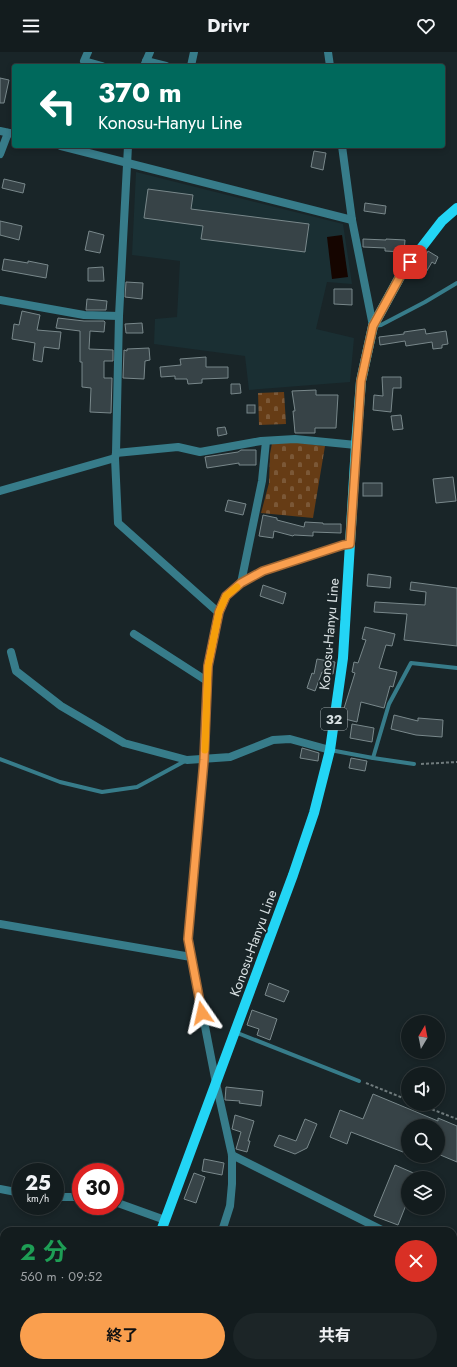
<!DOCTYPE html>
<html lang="ja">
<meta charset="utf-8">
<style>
body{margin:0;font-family:Jost,"Noto Sans JP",sans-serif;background:#1c2527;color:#f1f3f6;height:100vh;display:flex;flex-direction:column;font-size:15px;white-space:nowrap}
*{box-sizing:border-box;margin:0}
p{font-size:13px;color:#9da1a4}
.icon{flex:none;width:22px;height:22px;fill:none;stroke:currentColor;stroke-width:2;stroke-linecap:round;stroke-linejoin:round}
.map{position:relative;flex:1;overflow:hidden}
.details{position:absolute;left:0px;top:1175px;width:457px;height:140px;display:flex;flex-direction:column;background:#131c1e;border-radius:12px 12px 0 0;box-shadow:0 2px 6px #0003,0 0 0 1px #323a3c}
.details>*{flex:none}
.top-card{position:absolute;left:12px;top:12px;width:433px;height:84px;border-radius:4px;box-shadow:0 2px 6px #0003,0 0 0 1px #323a3c;background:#00695c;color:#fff;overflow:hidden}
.needle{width:26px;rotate:10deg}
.controls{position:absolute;left:401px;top:963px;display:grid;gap:8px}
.controls a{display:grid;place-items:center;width:44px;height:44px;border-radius:50%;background:#131c1e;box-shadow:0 2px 6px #0003,0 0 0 1px #323a3c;font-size:20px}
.speed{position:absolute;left:12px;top:1111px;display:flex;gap:8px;font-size:20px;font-weight:700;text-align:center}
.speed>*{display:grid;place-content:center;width:52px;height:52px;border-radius:50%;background:#131c1e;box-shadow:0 2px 6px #0003,0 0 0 1px #323a3c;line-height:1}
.speed small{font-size:10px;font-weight:400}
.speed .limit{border:6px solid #d22;background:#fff;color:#111}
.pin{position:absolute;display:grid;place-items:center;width:34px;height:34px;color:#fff;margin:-17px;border-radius:8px;box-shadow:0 2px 6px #0006}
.me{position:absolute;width:44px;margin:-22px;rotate:349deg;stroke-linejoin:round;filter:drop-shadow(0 0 3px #0008)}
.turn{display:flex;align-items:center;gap:14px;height:84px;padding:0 20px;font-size:18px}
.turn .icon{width:52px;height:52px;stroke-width:2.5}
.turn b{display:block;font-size:28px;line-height:34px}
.round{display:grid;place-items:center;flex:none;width:42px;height:42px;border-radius:21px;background:#1c2527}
.head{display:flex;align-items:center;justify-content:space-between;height:68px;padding:0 20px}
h1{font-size:24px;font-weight:700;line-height:30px;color:#1e9e55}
.cta{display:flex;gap:8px;margin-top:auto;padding:8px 20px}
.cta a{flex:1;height:46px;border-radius:24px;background:#fa9f4e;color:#111;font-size:16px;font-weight:700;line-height:46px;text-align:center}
.cta a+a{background:#1c2527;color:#f1f3f6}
header{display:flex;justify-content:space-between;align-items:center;height:52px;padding:0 20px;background:#131c1e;font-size:18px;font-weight:700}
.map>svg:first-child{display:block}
.built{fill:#1a2f33}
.cemetery{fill:url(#cemetery-stones)}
.water{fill:#150500}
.building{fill:#374347;stroke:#79888b}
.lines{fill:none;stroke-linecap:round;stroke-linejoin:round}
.path{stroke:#707b7d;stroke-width:2;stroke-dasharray:3 2;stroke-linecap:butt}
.service{stroke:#377c8a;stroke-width:4}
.minor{stroke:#377c8a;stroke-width:8}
.tertiary{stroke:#377c8a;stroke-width:8}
.primary{stroke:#23d5f5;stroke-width:10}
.route-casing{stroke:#a26733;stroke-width:10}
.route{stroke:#fa9f4e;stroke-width:7}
.slow{stroke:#f59e0b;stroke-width:7}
.labels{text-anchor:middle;stroke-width:3.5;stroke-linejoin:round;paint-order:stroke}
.shield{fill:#192528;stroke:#9fa8aa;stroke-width:1}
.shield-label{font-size:13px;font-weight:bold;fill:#d8e0e2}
.street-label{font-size:14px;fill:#d8e0e2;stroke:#192528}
</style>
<header><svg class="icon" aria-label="menu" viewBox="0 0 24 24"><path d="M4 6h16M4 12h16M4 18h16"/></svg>Drivr<svg class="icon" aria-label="heart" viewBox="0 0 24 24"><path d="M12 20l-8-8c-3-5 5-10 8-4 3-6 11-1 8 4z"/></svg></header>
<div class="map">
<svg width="457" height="1315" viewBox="0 0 457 1315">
<defs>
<pattern id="cemetery-stones" width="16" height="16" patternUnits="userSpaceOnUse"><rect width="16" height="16" fill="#663c15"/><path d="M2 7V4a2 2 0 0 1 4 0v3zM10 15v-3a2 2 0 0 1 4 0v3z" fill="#7b5837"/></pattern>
</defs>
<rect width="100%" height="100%" fill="#192528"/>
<path class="built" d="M136 120 343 172 352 232 327 230 316 277 354 286 350 330 249 338 245 304 154 292 155 267 177 265 180 209 132 203Z"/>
<g class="cemetery">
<path d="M284 340 286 372 259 373 258 341Z"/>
<path d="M293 390 325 394 313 466 261 461 269 431 270 402 272 391Z"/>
</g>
<path class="water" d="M342 183 348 225 332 227 327 185Z"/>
<g class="building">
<path d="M0 26 9 28 4 51H0Z"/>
<path d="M314 99 326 101 323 118 311 115Z"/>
<path d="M4 127 25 132 23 141 2 136Z"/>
<path d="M148 137 193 143 191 157 309 172 305 200 201 187 203 174 144 166Z"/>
<path d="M365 151 386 154 385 162 364 159Z"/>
<path d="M0 169 22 174 19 188 0 183Z"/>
<path d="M89 179 104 183 100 201 85 198Z"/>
<path d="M363 187 386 188V187L405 188 404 200 385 199V196L363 195Z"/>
<path d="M428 199 438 205 435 212 432 210 425 222 418 218Z"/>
<path d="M4 207 28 211V209L48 213 46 226 2 218Z"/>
<path d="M103 215 104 229H88V216Z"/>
<path d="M126 230 143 231 142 247 125 245Z"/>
<path d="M334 237H352V253L334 252Z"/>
<path d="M87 247 107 249 106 258H86Z"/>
<path d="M22 259 40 263 37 278 61 280 59 297 44 295 42 310 33 308 35 291 12 287 14 272 19 273Z"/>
<path d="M58 266 84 269H104L105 270 104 280 90 279 89 297 113 298V309H104V326H112L111 361 90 360 91 336 82 335V310H80V279L56 276Z"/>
<path d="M142 271 143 281H126L125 272Z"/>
<path d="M425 277 426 282 446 279 448 292 442 293V296L433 297 432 290 406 294 405 289 380 293 379 285 404 282V280Z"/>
<path d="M149 296 150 308 145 309 144 327 123 326 124 298 127 299V297Z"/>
<path d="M206 305V315H228V326L202 327V331L188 332 187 327H175V324L161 325 160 315 181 313 180 307Z"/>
<path d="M382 325H401V336H393L391 360 373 358 374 343 383 344Z"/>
<path d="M231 332H240L241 341 231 342Z"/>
<path d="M316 338V343H338L336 376H315V381H295L293 359H295L292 339Z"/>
<rect x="247" y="353" width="8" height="8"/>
<path d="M401 363 403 377 393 378 391 364Z"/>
<path d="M225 375 227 382 218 384 217 376Z"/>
<path d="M241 398H256V413H239V411L207 416 205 405 238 400Z"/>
<path d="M453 425 456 449 436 451 433 427Z"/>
<rect x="363" y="431" width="19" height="13"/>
<path d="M228 448 246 452 243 463 225 459Z"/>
<path d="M263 463 277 466V468L304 475 305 470 323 471V472H341V481L313 480V484L294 483 293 484 274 479 273 486 259 484Z"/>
<path d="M368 522 391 525 390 536 367 534Z"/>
<path d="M411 530 457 536V594L404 588 407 562 374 560 375 550 425 553 426 540 410 538Z"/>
<path d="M263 533 286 541 283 552 260 544Z"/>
<path d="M365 575 395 582 392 594 386 593 379 616 397 620 393 635 390 634 384 656 361 650 357 670 341 666 355 621 352 620 354 610 358 611 366 588 362 587Z"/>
<path d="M317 607 335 610 333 622 322 620 315 639 307 636 312 621 314 622Z"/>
<path d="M394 663 418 669V666L443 668 442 685 416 683 391 677Z"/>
<path d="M352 672 374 676 372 690 350 686Z"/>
<path d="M302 696 319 701 318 709 300 706Z"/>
<path d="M351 706 367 709 365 719 349 716Z"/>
<path d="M269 931 289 939 284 950 265 943Z"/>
<path d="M252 958 277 967 270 988 257 983 259 977 247 973Z"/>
<path d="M226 1035 263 1039 261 1054 239 1051 240 1049 225 1048Z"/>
<path d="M373 1042 438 1069V1066L457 1074V1110L438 1102V1074H408V1087L403 1100 351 1080 347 1092 330 1085 340 1058 363 1067Z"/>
<path d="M235 1063 254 1069 248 1089H250L247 1100 236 1097 241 1080 232 1077Z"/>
<path d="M305 1067 317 1072 307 1096 295 1102 274 1094 279 1083 296 1089Z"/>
<path d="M204 1107 224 1111 222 1123 202 1119Z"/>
<path d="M395 1113 425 1126H408V1148L398 1173 374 1164Z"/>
<path d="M194 1121 205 1125 196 1151 184 1147Z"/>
</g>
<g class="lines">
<g class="path">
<path d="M421 712 457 710"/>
<path d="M366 1031 408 1048"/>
<path d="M418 1052 457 1067"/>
</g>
<g class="service">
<path d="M374 274 381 273 425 250 457 231"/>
<path d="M330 698 373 706 414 712"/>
<path d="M373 706 389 652 411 611 457 616"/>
<path d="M0 707 60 730 102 740 137 735 185 709"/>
<path d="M235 980 359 1029"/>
</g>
<g class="minor">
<path d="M88 0 84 9 102 14"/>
<path d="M328 0 330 14"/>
<path d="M146 9 166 14"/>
<path d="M144 14 150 0"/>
<path d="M191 14 194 0"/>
<path d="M342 94 352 168 373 274"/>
<path d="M0 102 8 81"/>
<path d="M0 248 84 263 119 264"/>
<path d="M116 401 119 264 128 94"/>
<path d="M115 406 118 471 219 561"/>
<path d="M0 439 115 406 116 401 178 395 200 400 261 389 295 387 356 393"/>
<path d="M241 531 262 429 266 389"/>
<path d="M134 582 207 629"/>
<path d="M11 600 16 619 61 654 124 691 187 708 230 705 273 688 290 687 330 698"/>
<path d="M0 872 191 905"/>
<path d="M232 1103 384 1179"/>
<path d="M0 1137 21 1141"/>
<path d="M55 1145H81"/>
<path d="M115 1150 165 1168"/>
<path d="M222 1179 230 1154 232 1132V1103L216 1031 188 887 204 708 208 614 219 561 226 544 241 531 263 519 343 493 350 492"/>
</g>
<g class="tertiary">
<path d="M0 79 14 82"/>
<path d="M61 94 352 168"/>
</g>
<g class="primary">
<path d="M161 1179 293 823 314 761 330 698 343 606 356 393 361 329 373 274 402 221 442 169 457 156"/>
<path d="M111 1315 113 1311"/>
</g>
</g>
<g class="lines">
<g class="route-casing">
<path id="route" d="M202 961 188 887 204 708 208 614 219 560 226 544 241 531 263 519 343 493 350 492 361 329 373 274 402 221 410 210"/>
</g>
<use href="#route" class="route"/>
<path class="slow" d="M205 698 208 614 219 560 226 544 237 535"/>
</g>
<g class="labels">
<rect class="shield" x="321" y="656" width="26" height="22" rx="3"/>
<g class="shield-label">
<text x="334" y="672">32</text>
</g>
<g class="street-label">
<text transform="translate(329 582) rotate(-85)" y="5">Konosu-Hanyu Line</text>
<text transform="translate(253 891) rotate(-70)" y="5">Konosu-Hanyu Line</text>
</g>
</g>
</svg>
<div class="controls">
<a><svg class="needle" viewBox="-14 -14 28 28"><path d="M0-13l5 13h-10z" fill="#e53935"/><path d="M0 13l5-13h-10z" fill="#9da1a4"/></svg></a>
<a><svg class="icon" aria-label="sound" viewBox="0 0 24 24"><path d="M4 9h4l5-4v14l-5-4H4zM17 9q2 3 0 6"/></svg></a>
<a><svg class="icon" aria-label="search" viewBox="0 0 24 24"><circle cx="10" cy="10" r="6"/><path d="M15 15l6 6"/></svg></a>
<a><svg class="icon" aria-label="layers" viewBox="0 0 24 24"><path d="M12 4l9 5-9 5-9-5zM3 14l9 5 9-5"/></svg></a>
</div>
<div class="speed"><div>25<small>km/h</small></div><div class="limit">30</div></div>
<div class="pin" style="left:410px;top:210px;background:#d93025"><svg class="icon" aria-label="arrive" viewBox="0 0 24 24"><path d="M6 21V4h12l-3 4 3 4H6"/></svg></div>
<svg class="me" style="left:202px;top:961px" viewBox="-20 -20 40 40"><path d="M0-17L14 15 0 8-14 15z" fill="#fa9f4e" stroke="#fff" stroke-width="4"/></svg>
<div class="top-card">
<div class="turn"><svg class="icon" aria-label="left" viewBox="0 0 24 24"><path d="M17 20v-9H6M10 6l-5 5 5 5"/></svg><div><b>370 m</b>Konosu-Hanyu Line</div></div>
</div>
<section class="details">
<div class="head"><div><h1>2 分</h1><p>560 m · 09:52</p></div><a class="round" style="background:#d93025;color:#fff"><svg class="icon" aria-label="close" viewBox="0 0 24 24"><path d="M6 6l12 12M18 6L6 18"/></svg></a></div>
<div class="cta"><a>終了</a><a>共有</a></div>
</section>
</div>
